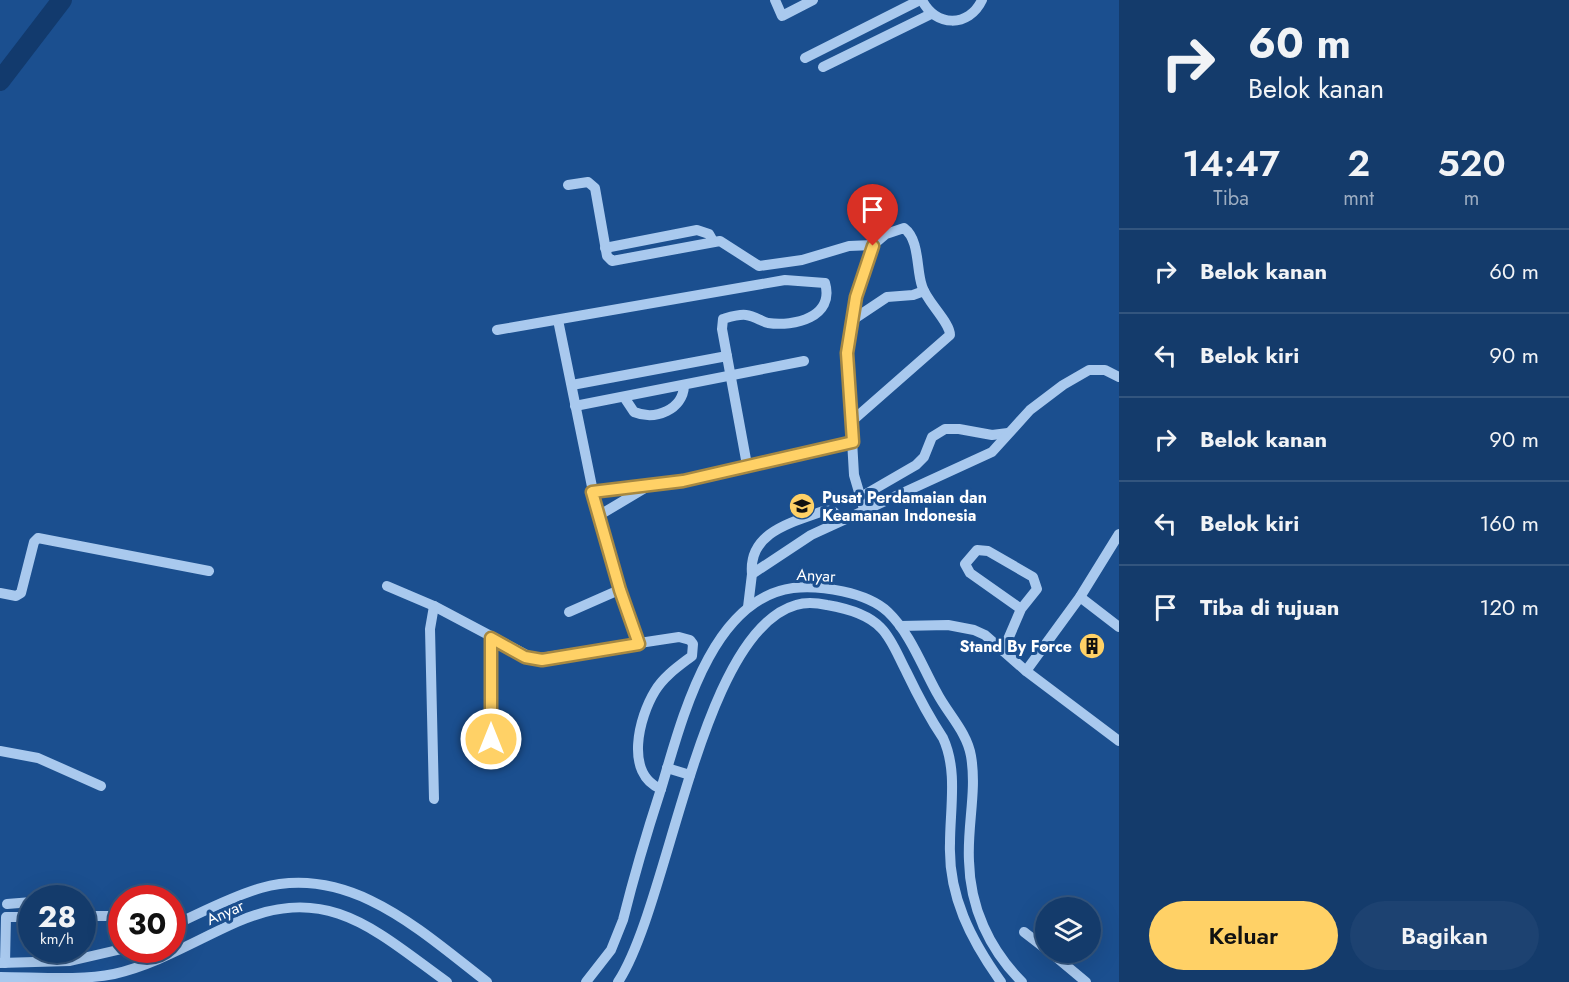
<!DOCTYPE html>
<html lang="id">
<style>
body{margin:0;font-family:Jost,sans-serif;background:#1d4271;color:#f1f3f6;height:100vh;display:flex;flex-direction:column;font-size:22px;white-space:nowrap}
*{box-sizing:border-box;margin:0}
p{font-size:20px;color:#9dadc1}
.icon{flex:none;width:33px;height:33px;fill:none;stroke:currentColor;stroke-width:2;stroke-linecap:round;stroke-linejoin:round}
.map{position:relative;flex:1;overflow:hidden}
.panel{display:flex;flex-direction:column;background:#143b6b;width:450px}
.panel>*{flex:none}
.hud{background:#143b6b;color:#f1f3f6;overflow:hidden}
.fabs{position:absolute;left:1035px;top:897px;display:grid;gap:12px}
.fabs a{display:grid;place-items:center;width:66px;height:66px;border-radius:50%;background:#143b6b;box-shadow:0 6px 24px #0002,0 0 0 2px #33557e;font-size:30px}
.speed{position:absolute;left:18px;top:885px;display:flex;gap:12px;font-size:30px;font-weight:700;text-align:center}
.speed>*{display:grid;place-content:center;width:78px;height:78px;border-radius:50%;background:#143b6b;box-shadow:0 6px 24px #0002,0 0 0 2px #33557e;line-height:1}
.speed small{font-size:15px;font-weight:400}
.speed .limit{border:9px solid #d22;background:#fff;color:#111}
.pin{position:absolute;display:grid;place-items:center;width:51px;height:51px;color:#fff;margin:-62px -26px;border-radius:50% 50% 50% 0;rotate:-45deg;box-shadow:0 0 6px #0007}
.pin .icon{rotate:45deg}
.me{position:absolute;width:66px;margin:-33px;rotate:0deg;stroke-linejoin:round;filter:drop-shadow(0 0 4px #0008)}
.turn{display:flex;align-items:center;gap:21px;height:126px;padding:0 30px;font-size:27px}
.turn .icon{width:78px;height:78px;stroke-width:2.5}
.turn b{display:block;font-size:42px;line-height:51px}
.eta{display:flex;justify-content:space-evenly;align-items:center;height:102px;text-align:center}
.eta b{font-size:36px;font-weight:600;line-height:42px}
.button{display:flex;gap:12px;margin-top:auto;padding:12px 30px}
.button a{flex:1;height:69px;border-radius:36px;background:#ffd166;color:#111;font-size:24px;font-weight:600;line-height:69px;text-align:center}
.button a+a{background:#1d4271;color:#f1f3f6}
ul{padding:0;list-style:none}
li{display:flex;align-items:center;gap:18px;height:84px;padding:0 30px;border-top:2px solid #33557e}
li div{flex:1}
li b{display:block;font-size:22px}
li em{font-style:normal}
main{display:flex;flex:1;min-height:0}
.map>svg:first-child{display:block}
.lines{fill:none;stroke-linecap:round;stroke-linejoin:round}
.river{stroke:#123a6d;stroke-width:20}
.minor{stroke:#a9c9ee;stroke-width:10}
.route-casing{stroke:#a68842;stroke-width:15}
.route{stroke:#ffd166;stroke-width:10}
.labels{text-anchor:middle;stroke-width:6;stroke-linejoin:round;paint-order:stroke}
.poi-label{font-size:16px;font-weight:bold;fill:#fff;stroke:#1b4f8f;text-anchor:start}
.street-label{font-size:16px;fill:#fff;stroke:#1b4f8f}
</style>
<main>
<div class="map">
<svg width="1119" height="982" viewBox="0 0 1119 982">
<rect width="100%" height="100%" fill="#1b4f8f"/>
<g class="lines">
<path class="river" d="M0 81 62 0"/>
<g class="minor">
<path d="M775 0 782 16 813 0"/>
<path d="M922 0C935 27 969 28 982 0"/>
<path d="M805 58 920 0"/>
<path d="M823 67 931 14"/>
<path d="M568 185 588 182 595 188 607 256 612 261 720 241 759 266 802 260 849 246 873 245"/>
<path d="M605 248 697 230 709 234 713 241"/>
<path d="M558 320 598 516 639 644"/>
<path d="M851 321 887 297 913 295 924 291"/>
<path d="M497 330 785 280 825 283C835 317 794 327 768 323 761 321 754 316 746 315 739 314 730 317 723 319L722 329 747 465"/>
<path d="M572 385 727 356"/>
<path d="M624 397 634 412C656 421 683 409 684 386"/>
<path d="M575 406 804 361"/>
<path d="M852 421 950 335C950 322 926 301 922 286 916 269 920 240 904 228L886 234 873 245 856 297 847 353 854 475 864 509"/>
<path d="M592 492 683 481 853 442"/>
<path d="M859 498 916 465 924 457 932 437 945 429H959L992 435 1008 433"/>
<path d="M598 516 645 488"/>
<path d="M752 574C748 531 794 522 826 510L834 512 840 521"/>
<path d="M387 586 434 606 534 659 679 637 690 640 693 644 692 656C679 666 664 676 655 691 639 717 624 774 661 789"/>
<path d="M0 593 16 596 21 593 34 542 38 538 209 571"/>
<path d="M1080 597 1119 627"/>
<path d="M748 607 752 574 811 535 992 452 1030 410 1063 385 1089 370H1105L1119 377"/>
<path d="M569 612 619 590"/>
<path d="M900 626 948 625 974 630 985 635 1026 671 1119 741"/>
<path d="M1003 651 1021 609 1037 589 1033 577 988 551 977 550 965 564 970 573 1021 609"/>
<path d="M1026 671 1080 597 1119 534"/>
<path d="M491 739V637"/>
<path d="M0 751 38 758 101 786"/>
<path d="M667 768 690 775"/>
<path d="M434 799 430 629 434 606"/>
<path d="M60 898 78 896"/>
<path d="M7 904 32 902"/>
<path d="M82 916H111"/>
<path d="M172 926C201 913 230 897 261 888 350 863 422 932 487 982"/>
<path d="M1024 932 1046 949"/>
<path d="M1050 952 1086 982"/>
<path d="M0 963 70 961 122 949"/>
<path d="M5 963 6 917H32"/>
<path d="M0 977C35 977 80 981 114 974 158 964 196 940 237 922 328 882 376 931 447 982"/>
<path d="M586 982 611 950 623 920C634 876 647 832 661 789 681 723 710 599 793 588 820 585 867 592 888 612 910 633 922 666 937 693 948 714 967 732 971 756 977 791 967 826 969 861 970 907 989 949 1022 982"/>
<path d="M618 982C670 903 700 632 796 605 805 602 818 603 827 605 845 608 868 614 881 628 892 639 898 656 906 671 917 694 929 717 943 738 958 770 950 809 950 843 948 896 971 940 1001 982"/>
</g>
</g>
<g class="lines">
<g class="route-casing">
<path id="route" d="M491 739V638L525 657 542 660 639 644 620 590 592 492 683 481 853 442 847 353 856 297 873 246"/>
</g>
<use href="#route" class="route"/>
</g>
<defs>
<g id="university-disc" transform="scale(1.35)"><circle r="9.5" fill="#ffd166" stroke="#1b4f8f"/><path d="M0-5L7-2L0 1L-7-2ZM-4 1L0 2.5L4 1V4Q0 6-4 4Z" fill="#111"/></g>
<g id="building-disc" transform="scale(1.35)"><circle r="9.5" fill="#ffd166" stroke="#1b4f8f"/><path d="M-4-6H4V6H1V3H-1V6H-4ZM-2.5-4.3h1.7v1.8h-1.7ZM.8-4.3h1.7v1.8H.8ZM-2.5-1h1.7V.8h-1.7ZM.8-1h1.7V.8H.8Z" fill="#111"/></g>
</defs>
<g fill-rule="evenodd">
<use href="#university-disc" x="802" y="506"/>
<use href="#building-disc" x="1092" y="646"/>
</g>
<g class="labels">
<g class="poi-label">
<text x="822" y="503">Pusat Perdamaian dan<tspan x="822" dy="18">Keamanan Indonesia</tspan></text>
<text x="1072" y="652" text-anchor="end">Stand By Force</text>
</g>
<g class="street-label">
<text transform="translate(816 575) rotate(3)" y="6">Anyar</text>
<text transform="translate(225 912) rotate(-24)" y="6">Anyar</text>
</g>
</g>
</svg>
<div class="fabs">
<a><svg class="icon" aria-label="layers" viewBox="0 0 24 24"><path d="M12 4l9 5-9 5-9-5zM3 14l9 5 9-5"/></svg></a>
</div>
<div class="speed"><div>28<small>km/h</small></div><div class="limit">30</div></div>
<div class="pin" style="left:873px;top:246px;background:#d93025"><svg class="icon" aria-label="arrive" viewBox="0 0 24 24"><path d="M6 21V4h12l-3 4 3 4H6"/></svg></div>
<svg class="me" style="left:491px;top:739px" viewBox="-20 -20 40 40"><circle r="17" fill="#ffd166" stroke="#fff" stroke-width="3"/><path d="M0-11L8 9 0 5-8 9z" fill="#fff"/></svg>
</div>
<section class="panel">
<div class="hud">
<div class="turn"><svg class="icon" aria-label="right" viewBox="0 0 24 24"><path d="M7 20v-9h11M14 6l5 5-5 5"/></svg><div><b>60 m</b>Belok kanan</div></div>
</div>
<div class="eta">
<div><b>14:47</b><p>Tiba</p></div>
<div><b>2</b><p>mnt</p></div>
<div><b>520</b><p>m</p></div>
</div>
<ul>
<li><svg class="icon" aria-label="right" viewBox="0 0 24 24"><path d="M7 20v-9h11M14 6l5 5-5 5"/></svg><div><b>Belok kanan</b></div><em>60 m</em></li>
<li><svg class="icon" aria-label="left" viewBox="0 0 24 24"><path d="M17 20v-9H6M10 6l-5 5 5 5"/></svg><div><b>Belok kiri</b></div><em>90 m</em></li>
<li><svg class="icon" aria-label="right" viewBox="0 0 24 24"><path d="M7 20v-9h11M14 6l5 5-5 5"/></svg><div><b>Belok kanan</b></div><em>90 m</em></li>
<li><svg class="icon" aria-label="left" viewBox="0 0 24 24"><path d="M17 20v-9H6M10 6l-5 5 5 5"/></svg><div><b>Belok kiri</b></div><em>160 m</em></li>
<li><svg class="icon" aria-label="arrive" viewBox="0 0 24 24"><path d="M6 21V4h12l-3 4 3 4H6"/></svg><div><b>Tiba di tujuan</b></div><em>120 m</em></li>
</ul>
<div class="button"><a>Keluar</a><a>Bagikan</a></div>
</section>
</main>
